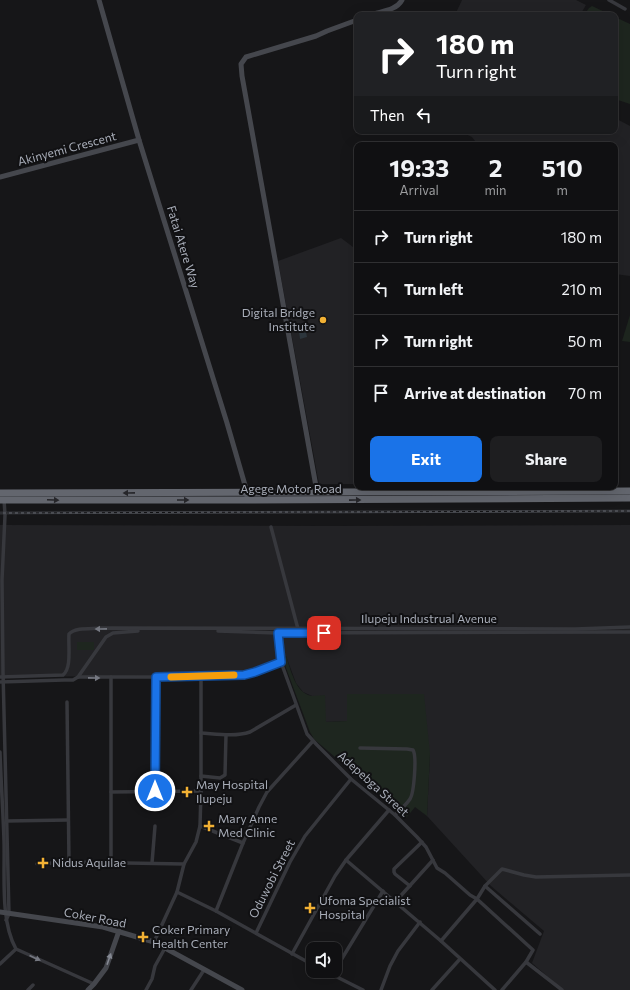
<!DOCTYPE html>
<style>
body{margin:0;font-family:Commissioner,sans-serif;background:#1e1e20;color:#f1f3f6;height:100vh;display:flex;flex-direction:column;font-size:15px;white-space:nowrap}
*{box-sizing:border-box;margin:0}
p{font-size:13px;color:#9c9d9f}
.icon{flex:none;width:22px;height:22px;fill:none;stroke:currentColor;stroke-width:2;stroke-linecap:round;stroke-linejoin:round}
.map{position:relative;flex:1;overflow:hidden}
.drawer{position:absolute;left:354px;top:142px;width:264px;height:348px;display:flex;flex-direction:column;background:#101012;border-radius:8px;box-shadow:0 4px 16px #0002,0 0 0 1px #303032}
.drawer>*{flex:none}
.top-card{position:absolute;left:354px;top:12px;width:264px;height:122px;border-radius:8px;box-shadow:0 4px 16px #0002,0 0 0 1px #303032;background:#202124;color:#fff;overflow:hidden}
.tools{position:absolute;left:306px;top:942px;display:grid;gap:8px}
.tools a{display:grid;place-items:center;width:36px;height:36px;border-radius:8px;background:#101012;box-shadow:0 4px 16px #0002,0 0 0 1px #303032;font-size:20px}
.pin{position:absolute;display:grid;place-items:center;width:34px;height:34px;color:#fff;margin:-17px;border-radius:8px;box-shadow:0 2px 6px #0006}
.me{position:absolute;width:44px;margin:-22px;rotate:0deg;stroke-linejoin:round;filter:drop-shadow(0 0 3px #0008)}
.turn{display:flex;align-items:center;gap:14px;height:84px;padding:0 16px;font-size:18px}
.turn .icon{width:52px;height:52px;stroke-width:2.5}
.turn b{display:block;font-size:28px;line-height:34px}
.then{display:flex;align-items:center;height:38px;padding:0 16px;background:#0003;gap:8px;font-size:15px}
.eta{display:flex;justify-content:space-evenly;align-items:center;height:68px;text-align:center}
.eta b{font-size:24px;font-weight:700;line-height:28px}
.primary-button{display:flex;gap:8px;margin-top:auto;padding:8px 16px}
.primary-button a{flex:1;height:46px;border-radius:8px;background:#1a73e8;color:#fff;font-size:16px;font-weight:700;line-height:46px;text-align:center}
.primary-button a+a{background:#1e1e20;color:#f1f3f6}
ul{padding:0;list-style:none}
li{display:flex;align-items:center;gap:12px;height:52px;padding:0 16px;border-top:1px solid #303032}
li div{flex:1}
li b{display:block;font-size:15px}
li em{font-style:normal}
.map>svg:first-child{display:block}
.built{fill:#222225}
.green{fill:#1e261f}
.water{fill:#2c353c}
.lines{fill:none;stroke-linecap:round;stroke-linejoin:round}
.street{stroke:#37383d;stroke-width:3.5}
.secondary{stroke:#45474d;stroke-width:5}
.highway{stroke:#63666e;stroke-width:7}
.rail-casing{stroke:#4a4c52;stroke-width:2.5}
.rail{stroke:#111113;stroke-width:1;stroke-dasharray:3;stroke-linecap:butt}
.oneway{fill:#26262a}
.oneway2{fill:#757881}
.oneway3{fill:#858993}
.route-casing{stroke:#114b97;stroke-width:10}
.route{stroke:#1a73e8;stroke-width:7}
.slow{stroke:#f59e0b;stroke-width:7}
.poi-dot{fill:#f2b134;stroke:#111113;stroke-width:1.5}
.labels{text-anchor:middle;stroke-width:4;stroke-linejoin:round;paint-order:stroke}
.street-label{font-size:12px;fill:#a8adb8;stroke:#111113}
.poi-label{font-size:12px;fill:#a8adb8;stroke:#111113;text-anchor:start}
</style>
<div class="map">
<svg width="630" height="990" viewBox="0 0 630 990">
<rect width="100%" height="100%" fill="#161618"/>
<g class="built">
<path d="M462 0H576L586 5 580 15H455Z"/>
<path d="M615 118 630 126V276L615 274V145H478L472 137 459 131H615Z"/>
<path d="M341 238 353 247 357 246V484H319L278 261Z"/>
<path d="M0 525 327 526 630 525V990H563L532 963 544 931 491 886 427 816 430 754 347 694V721L325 722 312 696 303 692 296 683 286 656 283 660 276 661 241 675 0 677Z"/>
</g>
<g class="green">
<path d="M592 6 611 15H584L589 8Z"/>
<path d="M615 17 630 24V104L615 99Z"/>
<path d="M630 315V342L622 341Z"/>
<rect x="77" y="642" width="17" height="8"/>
<path d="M286 656C291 670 295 693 312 696 316 696 321 695 325 695L326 722 347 721V694H424L430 754 427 816 415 807 406 818 314 739 310 732 283 660Z"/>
</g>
<path class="water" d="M304 323 307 337 300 339 298 324Z"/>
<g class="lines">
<g class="street">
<path d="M609 0 625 9"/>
<path d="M4 499 5 515 2 580 3 672 9 914 6 920"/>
<path d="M271 527 298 629"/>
<path d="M218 631 278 633 630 632"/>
<path d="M278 633 281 662 307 734 317 745 351 779 395 815 417 837 426 847 437 868 445 873 470 895 477 899 485 886 502 869 524 875 536 877 630 875"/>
<path d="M0 677 63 675C72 668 68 646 69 634 76 627 91 629 101 628L575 629 630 627"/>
<path d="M78 677 106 637 113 633 138 631"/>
<path d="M111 677V864"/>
<path d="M0 682 64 680H73L78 677H201L244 675 281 662"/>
<path d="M67 702 69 862"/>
<path d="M201 733C217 734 235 737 250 732L296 705"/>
<path d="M360 748 407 749 413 750C417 756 414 793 410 799 406 805 400 810 395 815"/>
<path d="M0 752C1 782 3 811 4 841 5 874 0 921 16 949L94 984"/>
<path d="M201 776 220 778 225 775 226 735"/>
<path d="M155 791V677"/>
<path d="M111 792 201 791"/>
<path d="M7 821 68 820"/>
<path d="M200 826 243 843"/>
<path d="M346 860 441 941 495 990"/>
<path d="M152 863 155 826"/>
<path d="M37 864 69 862 184 864"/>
<path d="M410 886 395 874 394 872V869L422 842"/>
<path d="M485 886 540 934"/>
<path d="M177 892 216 911 313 965"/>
<path d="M396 901 433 860"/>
<path d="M216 911 243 843 259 807 267 792 313 741"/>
<path d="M256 933 290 862 305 836 351 779"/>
<path d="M441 941 477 899 533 950 526 962 502 990"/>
<path d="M154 942 177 892 184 864 196 842 200 826 201 791V677"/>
<path d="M292 954 335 876 346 860 389 810"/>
<path d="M526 962 562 990"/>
<path d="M0 964 16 949"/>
<path d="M335 970 383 891"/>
<path d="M325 971 363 990"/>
<path d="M28 990 33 985"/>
<path d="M146 990 152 979 155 966 165 948"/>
<path d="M191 990 204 970"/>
<path d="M381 990 390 966 398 951 420 922"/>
<path d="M432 990 460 959"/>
</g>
<g class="secondary">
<path d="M99 0 139 140 227 423 247 492V500"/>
<path d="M370 15C381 11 396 11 402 0"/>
<path d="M0 177 139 140"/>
<path d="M317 492 242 76 241 64 246 57 316 36 327 31 357 20"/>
<path d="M0 912 103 927 154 942 242 990"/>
<path d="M88 990 94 984 106 968 119 931"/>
</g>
<g class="highway">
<path d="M0 493 630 491"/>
<path d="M0 500H247L630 498"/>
</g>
<g class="rail-casing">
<path id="rail" d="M0 513 630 511"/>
</g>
<use href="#rail" class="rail"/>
</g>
<defs><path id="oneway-solid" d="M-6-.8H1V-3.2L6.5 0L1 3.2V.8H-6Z"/></defs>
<g class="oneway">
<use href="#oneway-solid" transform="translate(129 493) rotate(179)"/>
<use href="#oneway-solid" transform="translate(53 500) rotate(2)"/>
<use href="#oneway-solid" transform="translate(183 500)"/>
<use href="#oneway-solid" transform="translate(355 500) rotate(-1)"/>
</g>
<g class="oneway2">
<use href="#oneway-solid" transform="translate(101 629) rotate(179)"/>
<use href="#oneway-solid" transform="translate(94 678) rotate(1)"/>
<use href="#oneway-solid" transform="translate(35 958) rotate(24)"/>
</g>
<use class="oneway3" href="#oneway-solid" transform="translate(109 959) rotate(-71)"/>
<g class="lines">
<g class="route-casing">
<path id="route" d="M155 791 156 677 244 675 255 672 281 662 278 633H324"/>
</g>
<use href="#route" class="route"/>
<path class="slow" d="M171 677 234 675"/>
</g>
<g class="poi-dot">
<circle cx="323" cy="320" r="4"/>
<path d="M185 786h4v4h4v4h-4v4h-4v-4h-4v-4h4z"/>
<path d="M207 820h4v4h4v4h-4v4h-4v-4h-4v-4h4z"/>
<path d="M41 857h4v4h4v4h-4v4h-4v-4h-4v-4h4z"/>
<path d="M308 902h4v4h4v4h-4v4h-4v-4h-4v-4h4z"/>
<path d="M141 931h4v4h4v4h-4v4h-4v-4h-4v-4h4z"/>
</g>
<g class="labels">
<g class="street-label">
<text transform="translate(67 149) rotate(-15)" y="4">Akinyemi Crescent</text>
<text transform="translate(183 247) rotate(73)" y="4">Fatai Atere Way</text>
<text x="291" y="493">Agege Motor Road</text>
<text x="429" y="623">Ilupeju Industrual Avenue</text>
<text transform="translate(373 784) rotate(42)" y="4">Adepebga Street</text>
<text transform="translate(272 879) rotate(-63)" y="4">Oduwobi Street</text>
<text transform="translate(95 918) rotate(11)" y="4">Coker Road</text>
</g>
<g class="poi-label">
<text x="315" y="317" text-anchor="end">Digital Bridge<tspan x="315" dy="14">Institute</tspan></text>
<text x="196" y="789">May Hospital<tspan x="196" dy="14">Ilupeju</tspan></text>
<text x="218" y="823">Mary Anne<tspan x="218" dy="14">Med Clinic</tspan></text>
<text x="52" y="867">Nidus Aquilae</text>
<text x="319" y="905">Ufoma Specialist<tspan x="319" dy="14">Hospital</tspan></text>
<text x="152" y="934">Coker Primary<tspan x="152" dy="14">Health Center</tspan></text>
</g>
</g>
</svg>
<div class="tools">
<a><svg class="icon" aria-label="sound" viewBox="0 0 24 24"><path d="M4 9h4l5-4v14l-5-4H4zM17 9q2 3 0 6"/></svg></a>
</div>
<div class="pin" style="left:324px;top:633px;background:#d93025"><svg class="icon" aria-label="arrive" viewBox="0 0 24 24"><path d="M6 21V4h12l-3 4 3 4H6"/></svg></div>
<svg class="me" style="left:155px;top:791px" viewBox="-20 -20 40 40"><circle r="17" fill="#1a73e8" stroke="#fff" stroke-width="3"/><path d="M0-11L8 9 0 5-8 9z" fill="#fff"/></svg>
<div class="top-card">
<div class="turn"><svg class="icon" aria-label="right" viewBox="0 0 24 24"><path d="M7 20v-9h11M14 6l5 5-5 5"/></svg><div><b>180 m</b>Turn right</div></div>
<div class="then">Then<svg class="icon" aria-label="left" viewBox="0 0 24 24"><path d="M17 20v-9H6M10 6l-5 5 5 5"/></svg></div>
</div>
<section class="drawer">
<div class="eta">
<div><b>19:33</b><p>Arrival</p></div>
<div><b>2</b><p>min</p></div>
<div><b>510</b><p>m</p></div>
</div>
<ul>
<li><svg class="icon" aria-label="right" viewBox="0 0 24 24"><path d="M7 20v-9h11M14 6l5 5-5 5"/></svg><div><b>Turn right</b></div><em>180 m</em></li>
<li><svg class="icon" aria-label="left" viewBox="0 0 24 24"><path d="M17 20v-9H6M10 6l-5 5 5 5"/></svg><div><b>Turn left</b></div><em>210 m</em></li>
<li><svg class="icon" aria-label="right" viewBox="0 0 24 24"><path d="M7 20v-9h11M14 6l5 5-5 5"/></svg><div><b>Turn right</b></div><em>50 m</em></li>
<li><svg class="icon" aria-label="arrive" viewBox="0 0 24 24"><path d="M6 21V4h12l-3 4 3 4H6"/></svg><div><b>Arrive at destination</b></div><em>70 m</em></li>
</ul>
<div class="primary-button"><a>Exit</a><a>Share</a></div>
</section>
</div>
